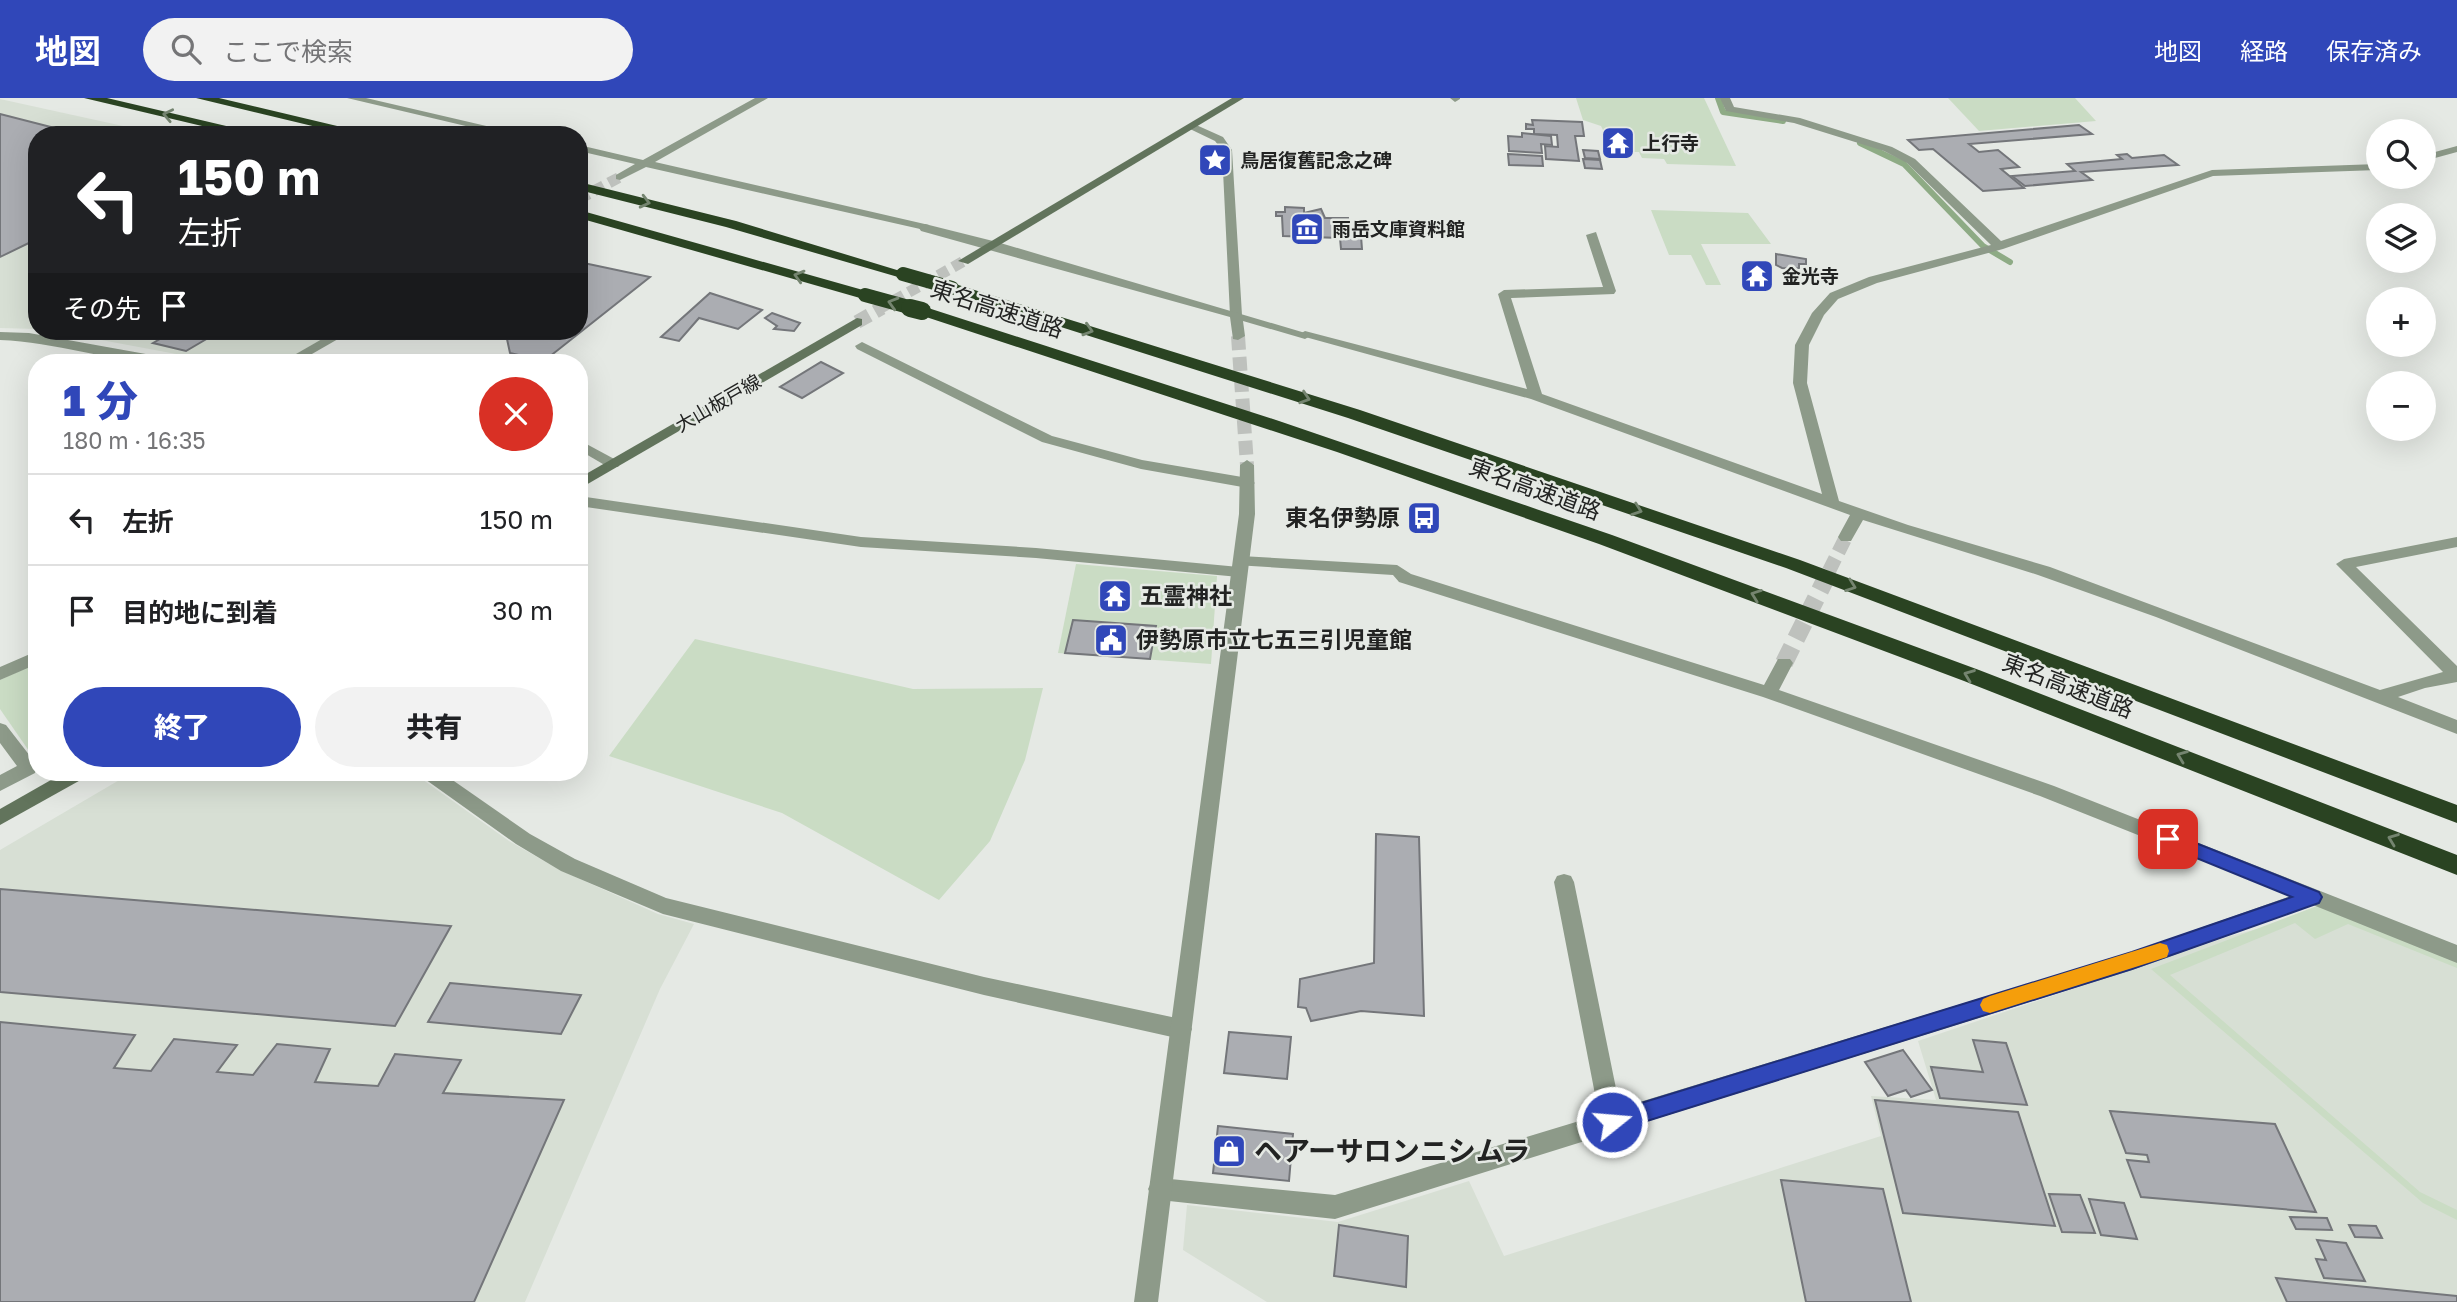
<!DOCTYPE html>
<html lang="ja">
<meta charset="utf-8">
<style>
body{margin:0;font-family:"Golos Text","Noto Sans JP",sans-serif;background:#f2f2f2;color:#202124;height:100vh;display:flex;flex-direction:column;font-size:26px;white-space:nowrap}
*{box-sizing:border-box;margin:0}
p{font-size:23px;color:#757577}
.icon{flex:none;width:38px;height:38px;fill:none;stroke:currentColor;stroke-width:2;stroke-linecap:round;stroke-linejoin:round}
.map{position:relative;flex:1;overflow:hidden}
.details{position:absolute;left:28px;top:256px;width:560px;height:427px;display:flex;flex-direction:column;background:#fff;border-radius:28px;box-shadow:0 7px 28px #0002}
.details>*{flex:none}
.guide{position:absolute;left:28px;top:28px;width:560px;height:214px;border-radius:28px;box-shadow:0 7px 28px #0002;background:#202124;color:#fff;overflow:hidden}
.tools{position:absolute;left:2366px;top:21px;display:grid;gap:14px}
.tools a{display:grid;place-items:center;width:70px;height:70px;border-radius:50%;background:#fff;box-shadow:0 7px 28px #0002;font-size:35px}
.pin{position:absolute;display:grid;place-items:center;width:60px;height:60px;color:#fff;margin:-30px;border-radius:14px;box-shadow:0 4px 10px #0006}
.me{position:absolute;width:77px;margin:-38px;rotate:73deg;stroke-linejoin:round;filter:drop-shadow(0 0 5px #0008)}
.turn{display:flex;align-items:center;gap:24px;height:147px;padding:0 35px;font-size:32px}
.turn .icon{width:91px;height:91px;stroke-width:2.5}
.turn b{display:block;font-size:49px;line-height:60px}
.then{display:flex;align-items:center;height:66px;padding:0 35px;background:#0003;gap:14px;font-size:26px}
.round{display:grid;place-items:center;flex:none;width:74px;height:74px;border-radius:37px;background:#f2f2f2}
.summary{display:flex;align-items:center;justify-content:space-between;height:119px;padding:0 35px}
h1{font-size:42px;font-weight:800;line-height:52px;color:#3047b9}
.cta{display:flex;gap:14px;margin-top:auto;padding:14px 35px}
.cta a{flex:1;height:80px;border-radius:42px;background:#3047b9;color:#fff;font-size:28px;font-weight:800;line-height:80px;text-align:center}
.cta a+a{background:#f2f2f2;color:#202124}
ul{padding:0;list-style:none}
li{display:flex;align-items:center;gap:21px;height:91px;padding:0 35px;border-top:2px solid #e0e0e0}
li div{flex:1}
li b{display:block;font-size:26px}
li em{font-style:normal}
header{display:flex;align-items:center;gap:42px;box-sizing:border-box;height:98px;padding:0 35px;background:#3047b9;color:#fff}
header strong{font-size:33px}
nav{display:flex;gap:38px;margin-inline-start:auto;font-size:24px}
.search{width:490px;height:63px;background:#f2f2f2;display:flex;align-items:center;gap:18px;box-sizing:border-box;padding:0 24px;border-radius:38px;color:#757577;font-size:26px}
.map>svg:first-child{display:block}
.built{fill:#d7dfd4}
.green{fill:#cadcc4}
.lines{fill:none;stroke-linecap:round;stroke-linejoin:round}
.stream{stroke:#8eab85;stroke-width:6}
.building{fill:#abadb2;stroke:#74767a;stroke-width:2}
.minor-tunnel-far2{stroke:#bec1bd;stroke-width:11;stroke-dasharray:11 6;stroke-linecap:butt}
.minor-tunnel-far1{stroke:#bec1bd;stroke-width:14;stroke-dasharray:14 7;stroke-linecap:butt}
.minor-tunnel{stroke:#bec1bd;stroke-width:18;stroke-dasharray:18 9;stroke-linecap:butt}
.tertiary-tunnel{stroke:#bec1bd;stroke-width:14;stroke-dasharray:14 7;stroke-linecap:butt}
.secondary-tunnel-far1{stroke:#bec1bd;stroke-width:11;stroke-dasharray:11 6;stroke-linecap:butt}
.secondary-tunnel{stroke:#bec1bd;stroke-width:14;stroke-dasharray:14 7;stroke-linecap:butt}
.minor{fill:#8d9a89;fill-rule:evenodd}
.tertiary{fill:#8d9a89;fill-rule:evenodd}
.secondary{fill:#62745c;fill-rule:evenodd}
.motorway{fill:#2a4322;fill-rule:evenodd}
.motorway-bridge-far1{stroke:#2a4322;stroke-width:14}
.motorway-bridge{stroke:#2a4322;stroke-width:18}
.oneway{stroke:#758570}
.route{fill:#3047b9;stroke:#1f2e78;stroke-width:2}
.slow{fill:#f59e0b}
.labels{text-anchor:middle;stroke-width:5;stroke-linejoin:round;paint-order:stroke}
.far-poi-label{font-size:19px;font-weight:bold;fill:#222322;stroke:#e5e9e4;text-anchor:start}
.far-street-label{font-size:19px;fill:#222322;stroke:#e5e9e4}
.street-label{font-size:23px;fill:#222322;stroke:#e5e9e4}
.poi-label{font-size:23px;font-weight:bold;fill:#222322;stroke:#e5e9e4;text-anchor:start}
.near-poi-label{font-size:28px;font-weight:bold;fill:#222322;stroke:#e5e9e4;text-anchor:start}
</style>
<header>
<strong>地図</strong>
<div class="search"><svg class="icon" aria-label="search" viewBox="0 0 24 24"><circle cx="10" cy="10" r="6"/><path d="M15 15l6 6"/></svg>ここで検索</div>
<nav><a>地図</a><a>経路</a><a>保存済み</a></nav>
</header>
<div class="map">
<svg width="2457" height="1204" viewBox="0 0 2457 1204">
<rect width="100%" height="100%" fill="#e5e9e4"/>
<g class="built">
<path d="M0 1 164 37H37V231L0 230Z"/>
<path d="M53 233H337L282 264H219Z"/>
<path d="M133 674H412L509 743 560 772 658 816 694 826 660 891 525 1204H0V752Z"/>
<path d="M2300 820 2352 826 2457 869V1204H1267L1183 1152 1187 1107 1338 1124 1469 1083 1504 1158 1881 1038 1871 998 1936 1002 1918 943 2230 838Z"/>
</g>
<g class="green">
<path d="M1576 0H1704L1736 68 1667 66 1664 61 1642 60 1639 54H1628L1623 44H1609L1601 28 1583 22Z"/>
<path d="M1948 0H2075L2096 23 1979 33Z"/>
<path d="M1651 112 1748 115 1771 146H1701L1721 187H1706L1691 157H1669Z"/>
<path d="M1076 466 1217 478 1211 566 1058 555Z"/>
<path d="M695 541 913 591 1043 590 1025 662 990 743 939 802 782 715 609 658Z"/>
<path d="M37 565V653H29L0 611V582Z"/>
<path d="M2317 808 2457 863V870L2348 826 2315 841 2295 825 2170 877 2420 1094 2457 1112V1122L2423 1105 2151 871Z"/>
</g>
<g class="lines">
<g class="stream">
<path d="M1718 0 1723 14 1783 23"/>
<path d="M1860 45 1904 66 1983 148 2010 164"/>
</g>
</g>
<g class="building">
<path d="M0 16 82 37H37V141L0 159Z"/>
<path d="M1532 22 1582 24 1584 38H1575L1579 63 1546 61 1545 48 1558 49 1557 37 1534 36V31H1526V26L1533 27Z"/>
<path d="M2079 27 2092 36 1969 46 1979 54 1998 52 2019 69 2001 71 2024 90 1983 93 1933 51 1919 52 1908 42Z"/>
<path d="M1522 35 1551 38 1552 47 1541 46 1542 55 1509 53 1508 38 1522 39Z"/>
<path d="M1583 52 1598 53 1600 61 1585 60Z"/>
<path d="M1508 56 1542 58 1543 68 1509 67Z"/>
<path d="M2127 56 2132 60 2164 57 2178 67 2081 74 2092 82 2025 88 2012 78 2075 73 2067 66 2122 61 2117 57Z"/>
<path d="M1583 61 1600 62 1602 71 1585 70Z"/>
<path d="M1285 109 1304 110V115L1321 111 1325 120H1348L1349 133H1354V138H1361L1362 151H1341L1340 140 1283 138 1282 118H1276V114H1285Z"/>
<path d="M1776 156 1806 161V166H1799V170L1794 171 1782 170 1776 167Z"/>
<path d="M579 164 650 179 544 263 510 255 507 241 515 233H579Z"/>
<path d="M710 195 762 212 738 231 699 220 679 243 661 239Z"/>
<path d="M772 215 800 225 794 233 774 231 777 228 765 220Z"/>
<path d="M174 233H220L186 253 153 245Z"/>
<path d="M821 264 843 275 802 300 780 289Z"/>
<path d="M1105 489H1128L1125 507H1103Z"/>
<path d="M1073 522 1156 528 1150 561 1065 555Z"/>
<path d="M1376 736 1419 739 1424 918 1361 913 1311 923 1306 910 1298 909 1300 881 1374 865Z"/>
<path d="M0 791 451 828 395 928 0 894Z"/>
<path d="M450 885 581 897 561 936 428 924Z"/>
<path d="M0 924 135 937 114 970 151 973 174 941 237 947 217 974 253 977 277 946 330 951 315 984 378 988 395 956 461 962 443 995 564 1002 474 1204H0Z"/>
<path d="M1229 934 1291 939 1287 981 1224 975Z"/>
<path d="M1973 942 2006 945 2027 1007 1940 1000 1931 969 1983 974Z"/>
<path d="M1903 952 1932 992 1911 999 1906 992 1888 998 1865 964Z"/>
<path d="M1875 1002 2018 1014 2055 1128 1903 1115Z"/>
<path d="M2110 1013 2275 1026 2316 1114 2141 1099 2127 1062 2149 1064 2147 1057 2126 1055Z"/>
<path d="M1218 1028 1293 1036 1289 1083 1213 1075Z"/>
<path d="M1781 1082 1883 1091 1911 1204H1806Z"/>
<path d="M2049 1096 2080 1097 2095 1135 2062 1134Z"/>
<path d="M2089 1101 2124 1105 2137 1141 2101 1137Z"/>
<path d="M2290 1119 2327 1120 2332 1132 2296 1131Z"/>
<path d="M1339 1127 1408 1138 1406 1189 1334 1178Z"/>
<path d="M2349 1127 2376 1128 2382 1140 2355 1139Z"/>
<path d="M2317 1142 2346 1145 2365 1183 2324 1180 2316 1161 2326 1162Z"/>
<path d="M2276 1180 2457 1198V1204H2287Z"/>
</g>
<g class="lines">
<path class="minor-tunnel-far2" d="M579 101 620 79"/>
<path class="minor-tunnel-far1" d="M1829 473 1846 439"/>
<path class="minor-tunnel" d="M1784 565 1830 472"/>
<path class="tertiary-tunnel" d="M1238 238 1247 367"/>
<path class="secondary-tunnel-far1" d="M879 211 964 163"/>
<path class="secondary-tunnel" d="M857 224 882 210"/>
<g class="minor">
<path d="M347 0H366L525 37H504Z"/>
<path d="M755 0H768L655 64 929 127V133L646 69 620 82 616 81V77L635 66 579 53V47L643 62Z"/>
<path d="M1450 0H1460V1L1455 4Z"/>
<path d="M1720 0H1730L1734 9 1800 20 1892 49 1915 61 2001 143 2212 72 2378 66V72L2213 78 2003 151 1877 185 1838 201 1824 217 1809 247 1807 285 1839 403 1908 427 2050 469 2380 592 2443 574 2336 466 2344 461 2457 439V449L2356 469 2457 568V584L2425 590 2398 599 2457 622V636L2156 519 2038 477 1863 422 1851 443H1841L1838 439 1850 417 1531 301 1298 237 1305 233 1527 291 1498 196 1504 192 1603 189 1586 137 1596 134 1616 193 1614 196 1511 200 1542 296 1822 396 1793 285 1795 247 1812 215 1830 195 1869 179 1991 147 1907 65 1884 53 1794 25 1726 13Z"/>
<path d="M1194 26 1223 39 1232 52 1242 217 1236 221 1230 217 1222 52 1215 43 1190 31 1189 29Z"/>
<path d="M2457 48V54L2424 63V57Z"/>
<path d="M336 233H352L298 264H282Z"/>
<path d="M0 234 29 235 168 260 175 264C116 267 59 244 0 242Z"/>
<path d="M862 244 1052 338 1142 362 1248 380 1255 385 1248 390 1141 371 1042 344 857 251 855 248Z"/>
<path d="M579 342 618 363 620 366 618 369H608L579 352Z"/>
<path d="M579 398 861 439 1036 450 1239 469 1247 474 1239 479 1036 460 861 449 579 408Z"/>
<path d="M1241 458 1397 467 1411 476 1764 587 1778 561H1790L1793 565 1779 592 2054 688 2457 847V865L2313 807 2132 872 1335 1121 1160 1102 1152 1099 1148 1091 1152 1083 1160 1080 1335 1097 1599 1017 1554 784 1557 778 1564 776 1571 778 1574 784 1620 1010 2132 854 2291 798 2040 698 1763 599 1399 484 1393 477 1235 467 1233 463Z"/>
<path d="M37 553V566L0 582V569Z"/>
<path d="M0 625 6 627 37 667 35 675 0 693V677L17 668 0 645Z"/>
<path d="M419 674H441L530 736 575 761 666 800 984 879 1181 921 1189 924 1192 931 1189 938 1181 941 984 897 663 816 561 773 516 746 422 679Z"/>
</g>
<g class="tertiary">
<path d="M925 126 997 144 1312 237 1305 241 1243 223 1245 238 1238 242 1233 241 1230 219 921 133 919 130Z"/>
<path d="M1247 362 1254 367 1255 416 1158 1204H1134L1239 416 1240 367Z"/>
</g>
<g class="secondary">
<path d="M1232 0H1244L968 166 958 163Z"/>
<path d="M857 220 862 221V227L579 391V380Z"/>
<path d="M65 674H89L86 679 0 727V711Z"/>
</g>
<g class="motorway">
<path d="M84 0H107L265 37H240Z"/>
<path d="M196 0H219L375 37H350Z"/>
<path d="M579 84 736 123 910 176 908 179H898L726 129 579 92Z"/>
<path d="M579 112 870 194 873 197 865 202 860 200 579 120Z"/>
<path d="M952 185 1360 312 1800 462 2457 707V725L1786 470 1348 320 947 193 944 190Z"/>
<path d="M922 208 1279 323 1612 437 1979 572 2457 757V777L1964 583 1599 446 1337 354 917 216 914 213Z"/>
</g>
<g class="motorway-bridge-far1">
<path d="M903 176 952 190"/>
<path d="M865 197 916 211"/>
</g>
<path class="motorway-bridge" d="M910 210 922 213"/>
</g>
<defs><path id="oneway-chevron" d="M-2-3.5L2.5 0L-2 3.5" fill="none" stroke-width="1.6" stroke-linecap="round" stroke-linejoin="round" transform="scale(1.75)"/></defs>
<g class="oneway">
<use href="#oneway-chevron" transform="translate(168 17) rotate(-168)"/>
<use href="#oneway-chevron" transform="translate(645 104) rotate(14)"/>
<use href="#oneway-chevron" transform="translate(799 178) rotate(-164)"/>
<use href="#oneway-chevron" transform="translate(893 205) rotate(-164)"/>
<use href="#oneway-chevron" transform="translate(1088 232) rotate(17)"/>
<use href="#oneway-chevron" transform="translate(1305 300) rotate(18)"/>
<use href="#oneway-chevron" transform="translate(1637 412) rotate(19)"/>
<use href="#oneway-chevron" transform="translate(1851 488) rotate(20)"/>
<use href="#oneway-chevron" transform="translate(1756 497) rotate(-160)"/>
<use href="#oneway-chevron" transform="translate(1969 577) rotate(-159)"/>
<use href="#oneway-chevron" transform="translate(2182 658) rotate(-159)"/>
<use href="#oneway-chevron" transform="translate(2393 741) rotate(-159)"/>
</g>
<path class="route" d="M2168 734 2319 794 2322 799 2319 805 2132 871 1612 1034 1605 1031 1602 1024 1605 1017 1612 1014 2132 854 2292 799 2162 746 2159 741Z"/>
<path class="slow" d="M2160 845 2167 847 2169 853 2167 859 1990 915 1983 913 1980 907 1983 901 1990 898Z"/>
<defs>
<g id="temple-square" transform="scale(1.75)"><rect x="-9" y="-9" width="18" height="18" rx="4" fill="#3047b9" stroke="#e5e9e4"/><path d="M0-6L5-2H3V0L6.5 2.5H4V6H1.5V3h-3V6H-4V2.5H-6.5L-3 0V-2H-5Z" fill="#fff"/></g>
<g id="sight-square" transform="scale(1.75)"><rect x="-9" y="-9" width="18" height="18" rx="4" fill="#3047b9" stroke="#e5e9e4"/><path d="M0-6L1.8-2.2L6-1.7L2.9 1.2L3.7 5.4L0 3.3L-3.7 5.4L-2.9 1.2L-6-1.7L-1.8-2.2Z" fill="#fff"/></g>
<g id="museum-square" transform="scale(1.75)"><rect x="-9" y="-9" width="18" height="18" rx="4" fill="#3047b9" stroke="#e5e9e4"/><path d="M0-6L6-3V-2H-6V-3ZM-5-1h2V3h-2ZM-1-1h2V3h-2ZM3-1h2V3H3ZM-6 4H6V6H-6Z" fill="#fff"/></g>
<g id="bus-square" transform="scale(1.75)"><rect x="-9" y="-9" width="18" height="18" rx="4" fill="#3047b9" stroke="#e5e9e4"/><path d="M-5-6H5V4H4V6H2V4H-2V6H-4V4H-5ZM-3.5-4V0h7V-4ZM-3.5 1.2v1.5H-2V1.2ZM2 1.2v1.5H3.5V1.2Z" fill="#fff"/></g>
<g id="civic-square" transform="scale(1.75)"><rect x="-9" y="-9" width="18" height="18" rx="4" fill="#3047b9" stroke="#e5e9e4"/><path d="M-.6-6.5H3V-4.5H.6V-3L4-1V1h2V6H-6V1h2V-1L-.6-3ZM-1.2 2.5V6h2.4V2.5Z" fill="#fff"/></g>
<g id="shop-square" transform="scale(1.75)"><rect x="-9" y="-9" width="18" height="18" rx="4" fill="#3047b9" stroke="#e5e9e4"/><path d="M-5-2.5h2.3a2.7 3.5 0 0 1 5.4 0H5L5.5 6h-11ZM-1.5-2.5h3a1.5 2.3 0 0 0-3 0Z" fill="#fff"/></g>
</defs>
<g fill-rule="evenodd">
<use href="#temple-square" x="1618" y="45"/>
<use href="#sight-square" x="1215" y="62"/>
<use href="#museum-square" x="1307" y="131"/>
<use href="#temple-square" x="1757" y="178"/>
<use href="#bus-square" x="1424" y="420"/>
<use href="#temple-square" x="1115" y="498"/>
<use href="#civic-square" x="1111" y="542"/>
<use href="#shop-square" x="1229" y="1053"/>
</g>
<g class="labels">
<g class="far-poi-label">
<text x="1642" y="52">上行寺</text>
<text x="1240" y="69">鳥居復舊記念之碑</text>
<text x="1332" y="138">雨岳文庫資料館</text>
<text x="1782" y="185">金光寺</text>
</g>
<g class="far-street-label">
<text transform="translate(718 305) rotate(-30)" y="7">大山板戸線</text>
</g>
<g class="street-label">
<text transform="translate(997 211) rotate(18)" y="8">東名高速道路</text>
<text transform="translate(1535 391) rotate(20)" y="8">東名高速道路</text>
<text transform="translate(2068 588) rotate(21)" y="8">東名高速道路</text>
</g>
<g class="poi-label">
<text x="1400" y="428" text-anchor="end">東名伊勢原</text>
<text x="1140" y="506">五霊神社</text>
<text x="1136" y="550">伊勢原市立七五三引児童館</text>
</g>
<g class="near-poi-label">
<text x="1254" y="1063">ヘアーサロンニシムラ</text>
</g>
</g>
</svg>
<div class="tools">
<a><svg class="icon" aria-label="search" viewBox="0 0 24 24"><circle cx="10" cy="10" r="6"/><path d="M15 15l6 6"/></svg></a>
<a><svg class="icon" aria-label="layers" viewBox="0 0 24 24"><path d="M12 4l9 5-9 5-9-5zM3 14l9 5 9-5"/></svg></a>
<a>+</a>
<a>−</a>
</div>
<div class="pin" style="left:2168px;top:741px;background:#d93025"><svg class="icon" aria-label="arrive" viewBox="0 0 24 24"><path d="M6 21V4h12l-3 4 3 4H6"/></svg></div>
<svg class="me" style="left:1612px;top:1024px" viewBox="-20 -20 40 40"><circle r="17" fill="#3047b9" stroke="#fff" stroke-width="3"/><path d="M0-11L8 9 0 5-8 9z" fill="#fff"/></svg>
<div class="guide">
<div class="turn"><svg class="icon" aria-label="left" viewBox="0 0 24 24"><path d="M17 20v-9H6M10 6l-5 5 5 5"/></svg><div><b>150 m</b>左折</div></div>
<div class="then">その先<svg class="icon" aria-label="arrive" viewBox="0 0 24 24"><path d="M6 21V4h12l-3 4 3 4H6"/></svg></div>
</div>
<section class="details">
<div class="summary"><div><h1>1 分</h1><p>180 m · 16:35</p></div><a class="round" style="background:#d93025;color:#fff"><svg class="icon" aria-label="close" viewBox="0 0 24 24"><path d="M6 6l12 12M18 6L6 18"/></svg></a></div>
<ul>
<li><svg class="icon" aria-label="left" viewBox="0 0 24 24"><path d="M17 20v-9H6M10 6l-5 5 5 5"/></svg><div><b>左折</b></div><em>150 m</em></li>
<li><svg class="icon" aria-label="arrive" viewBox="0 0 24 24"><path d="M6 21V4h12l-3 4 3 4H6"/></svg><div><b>目的地に到着</b></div><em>30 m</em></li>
</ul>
<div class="cta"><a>終了</a><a>共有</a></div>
</section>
</div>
